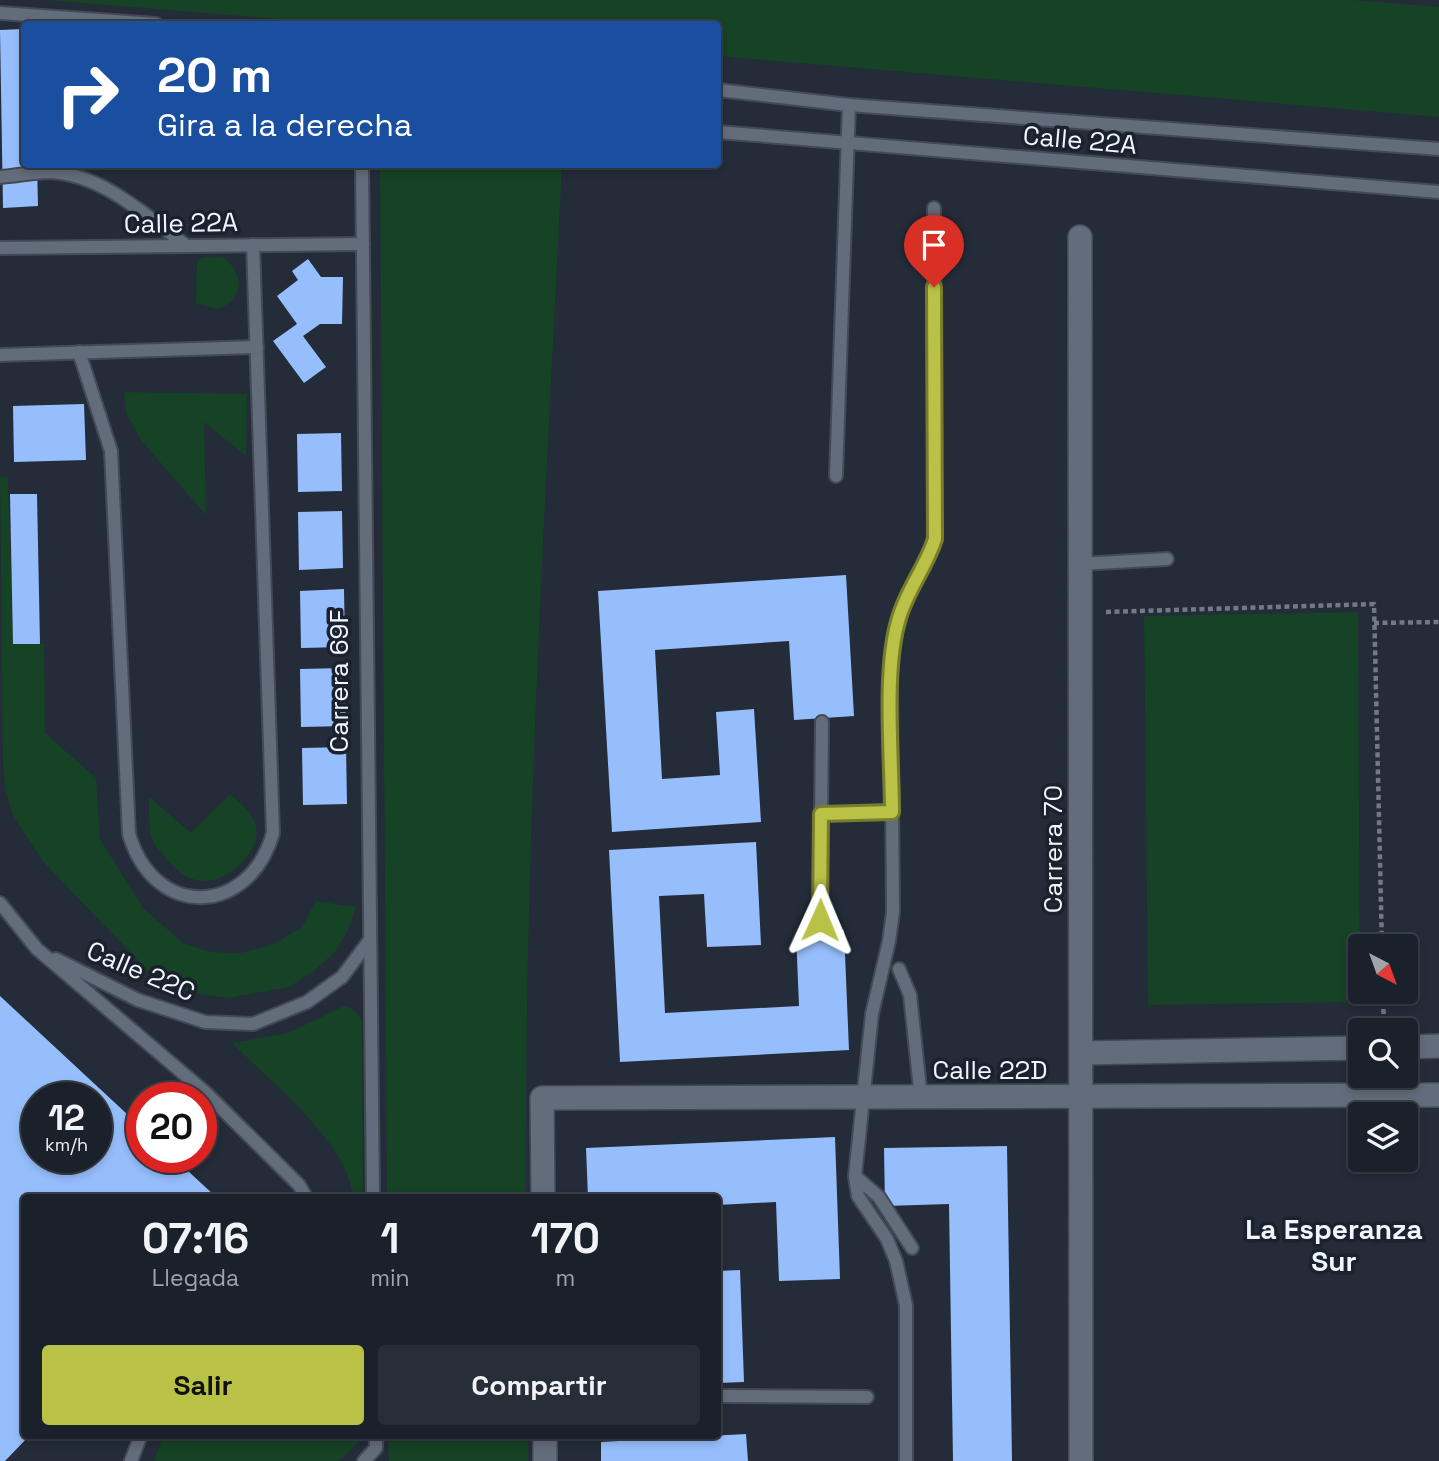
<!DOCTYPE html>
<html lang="es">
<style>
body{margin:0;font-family:"Space Grotesk",sans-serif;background:#282e37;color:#f1f3f6;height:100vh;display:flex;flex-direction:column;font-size:26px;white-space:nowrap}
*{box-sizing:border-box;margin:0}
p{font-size:23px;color:#a0a3a9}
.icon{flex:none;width:38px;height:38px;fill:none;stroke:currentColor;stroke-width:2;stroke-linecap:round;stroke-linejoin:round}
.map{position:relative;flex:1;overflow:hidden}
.sheet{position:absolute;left:21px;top:1194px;width:700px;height:245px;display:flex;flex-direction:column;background:#1b212b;border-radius:7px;box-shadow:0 4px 10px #0003,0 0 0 2px #393e47}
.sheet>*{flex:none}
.hud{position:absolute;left:21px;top:21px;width:700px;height:147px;border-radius:7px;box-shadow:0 4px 10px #0003,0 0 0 2px #393e47;background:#1a4fa0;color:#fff;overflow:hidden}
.needle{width:46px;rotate:139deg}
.buttons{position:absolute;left:1348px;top:934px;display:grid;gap:14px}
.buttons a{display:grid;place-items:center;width:70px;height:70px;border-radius:7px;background:#1b212b;box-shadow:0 4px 10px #0003,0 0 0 2px #393e47;font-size:35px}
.speed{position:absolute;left:21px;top:1082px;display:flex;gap:14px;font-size:35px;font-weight:700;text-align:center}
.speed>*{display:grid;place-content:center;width:91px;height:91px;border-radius:50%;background:#1b212b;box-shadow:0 4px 10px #0003,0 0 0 2px #393e47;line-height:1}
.speed small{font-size:18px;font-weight:400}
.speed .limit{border:10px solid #d22;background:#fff;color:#111}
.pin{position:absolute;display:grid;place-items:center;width:60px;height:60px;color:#fff;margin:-72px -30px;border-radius:50% 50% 50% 0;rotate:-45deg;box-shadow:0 0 7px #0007}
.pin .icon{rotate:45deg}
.me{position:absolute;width:77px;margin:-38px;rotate:1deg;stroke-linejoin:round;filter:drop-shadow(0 0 5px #0008)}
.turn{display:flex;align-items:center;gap:24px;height:147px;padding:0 21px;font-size:32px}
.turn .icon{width:91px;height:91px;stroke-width:2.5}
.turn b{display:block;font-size:49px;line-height:60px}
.eta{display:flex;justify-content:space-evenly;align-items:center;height:119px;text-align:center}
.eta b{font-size:42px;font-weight:700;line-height:49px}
.cta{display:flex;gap:14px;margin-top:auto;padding:14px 21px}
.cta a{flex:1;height:80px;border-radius:7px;background:#b9c146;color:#111;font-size:28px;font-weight:700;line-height:80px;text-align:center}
.cta a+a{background:#282e37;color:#f1f3f6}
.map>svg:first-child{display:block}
.green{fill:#164225}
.building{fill:#96befd;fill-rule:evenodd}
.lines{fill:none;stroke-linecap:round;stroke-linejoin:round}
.lane-casing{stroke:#434a55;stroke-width:16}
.street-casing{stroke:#434a55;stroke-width:26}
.path{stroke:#737985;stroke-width:4.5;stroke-dasharray:5 3.5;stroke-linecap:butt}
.lane{stroke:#636c7b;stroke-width:12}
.street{stroke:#636c7b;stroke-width:23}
.route-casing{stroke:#787d2e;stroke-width:18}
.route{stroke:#b9c146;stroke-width:12}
.labels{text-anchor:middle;stroke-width:7;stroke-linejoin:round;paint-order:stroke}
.street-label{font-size:26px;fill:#f0f5fe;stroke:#1a222e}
.neighbourhood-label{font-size:28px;font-weight:bold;fill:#f0f5fe;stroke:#1a222e}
</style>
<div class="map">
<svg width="1439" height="1461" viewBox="0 0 1439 1461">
<rect width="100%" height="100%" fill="#242c39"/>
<g class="green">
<path d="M46 0H1354L1439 7V117L718 56V24H338Z"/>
<path d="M384 164 562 165C545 508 524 853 526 1197H387L380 172Z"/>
<path d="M210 256 224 258C245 275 244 299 218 309L196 304 197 260Z"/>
<path d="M124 392 247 394 246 456 204 422 206 515 141 440 126 413Z"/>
<path d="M8 477 13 644H44L45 733 96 778 100 839 143 908 183 943 211 952 240 953 272 945 302 927 316 901 356 907 348 930 336 951 314 971 289 987 228 998 193 993 162 985 46 865 13 816 6 791 3 766 0 478Z"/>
<path d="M1358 612 1360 992H1362V1002L1148 1005 1144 616Z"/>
<path d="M230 794C241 804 253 813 256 827 261 852 228 881 205 881 188 881 175 870 165 857 159 850 153 844 151 835 148 823 149 809 149 797L191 833Z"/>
<path d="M344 1006C355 1009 359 1013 362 1023L363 1197H353C348 1142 270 1081 232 1043L288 1033Z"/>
<path d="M167 1435H365V1436L339 1461H154L161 1442Z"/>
<path d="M388 1435H528V1461H389Z"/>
</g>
<g class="building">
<path d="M24 29V164H37L38 206 3 208 0 30Z"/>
<path d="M308 259 321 277H343L342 324H320L303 336 326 367 304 383 273 341 297 324 277 296 298 280 292 271Z"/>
<path d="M84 404 86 460 14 462 13 406Z"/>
<path d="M341 433 342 491 298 492 297 434Z"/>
<path d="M10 494H37L40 644H13Z"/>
<path d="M342 511 343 568 299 570 298 512Z"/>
<path d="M846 575 854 716 794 720 789 641 655 650 662 779 720 775 716 712 754 709 761 822 612 832 598 591Z"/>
<path d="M344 589 345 647 301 648 300 591Z"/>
<path d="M344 668 346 726 301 727 300 669Z"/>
<path d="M346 747 347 804 303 805 302 748Z"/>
<path d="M756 842 761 945 707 947 704 894 659 896 665 1013 799 1006 796 933 844 930 849 1050 620 1062 609 850Z"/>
<path d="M0 996 142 1128V1157H173L216 1197H24V1435H30L5 1461H0ZM37 1097H96V1157H37Z"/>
<path d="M835 1137 840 1279 779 1281 776 1202 718 1205V1197H588L586 1148Z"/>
<path d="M1007 1146 1012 1461H953L949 1204 885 1206 884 1148Z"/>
<path d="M740 1270 744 1382 718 1383V1271Z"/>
<path d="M746 1434 748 1461H601V1442Z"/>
</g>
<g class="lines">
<g class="lane-casing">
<g id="lane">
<path d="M0 13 156 24"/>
<path d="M718 90 849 105 1439 149"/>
<path d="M718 132 1439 192"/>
<path d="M362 164 373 1197"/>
<path d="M0 177C16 176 33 172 49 172 103 174 146 216 187 246"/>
<path d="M0 248 363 244"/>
<path d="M79 352 111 451 129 834C154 920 249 917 273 833L253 245"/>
<path d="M0 355 257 347"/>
<path d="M836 476 849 105"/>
<path d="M1080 564 1167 559"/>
<path d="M821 814 892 812"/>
<path d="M0 903 37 949 205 1092 299 1185 306 1197"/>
<path d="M820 920 822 722"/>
<path d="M56 959 138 1000 205 1022 253 1024 307 1002 342 977 369 941"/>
<path d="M899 969 910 995 921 1098"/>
<path d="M855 1176 879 1197 912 1248"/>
<path d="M718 1396 867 1397"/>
<path d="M131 1461 141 1435"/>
<path d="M364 1461 376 1448V1435"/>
<path d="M906 1461V1305L896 1261 887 1239 858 1196 855 1176 872 1014 889 941 893 912 891 675C893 655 893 634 900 615 909 588 927 567 935 539L934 208"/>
</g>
</g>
<g class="street-casing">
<g id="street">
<path d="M1080 237 1081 1461"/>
<path d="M1405 1047 1439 1046"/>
<path d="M1081 1053 1360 1048"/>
<path d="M543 1197 542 1098 1439 1095"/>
<path d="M545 1435V1461"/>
</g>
</g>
<g class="path">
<path d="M1106 612 1374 604 1382 947"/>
<path d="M1374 623 1439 622"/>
<path d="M1383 992 1384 1031"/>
</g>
<use href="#lane" class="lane"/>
<use href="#street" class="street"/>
</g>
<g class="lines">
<g class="route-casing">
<path id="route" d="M820 920 821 814 892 812C892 756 883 670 899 618 907 590 926 567 935 539L934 287"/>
</g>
<use href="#route" class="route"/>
</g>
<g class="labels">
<g class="street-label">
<text transform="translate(1080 140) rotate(5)" y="9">Calle 22A</text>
<text transform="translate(181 223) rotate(-1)" y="9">Calle 22A</text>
<text transform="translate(339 681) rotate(-90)" y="9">Carrera 69F</text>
<text transform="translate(1053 849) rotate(-90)" y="9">Carrera 70</text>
<text transform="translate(141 971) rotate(23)" y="9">Calle 22C</text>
<text x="990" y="1079">Calle 22D</text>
</g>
<g class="neighbourhood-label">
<text x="1334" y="1239">La Esperanza<tspan x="1334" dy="32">Sur</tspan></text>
</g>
</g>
</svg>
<div class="buttons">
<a><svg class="needle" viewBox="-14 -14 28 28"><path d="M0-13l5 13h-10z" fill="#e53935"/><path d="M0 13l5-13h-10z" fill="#a0a3a9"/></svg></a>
<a><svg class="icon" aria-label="search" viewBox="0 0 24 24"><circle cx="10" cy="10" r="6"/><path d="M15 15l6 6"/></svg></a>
<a><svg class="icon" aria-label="layers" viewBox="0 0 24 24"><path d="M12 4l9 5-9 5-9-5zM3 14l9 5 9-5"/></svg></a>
</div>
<div class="speed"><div>12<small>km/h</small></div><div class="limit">20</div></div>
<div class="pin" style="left:934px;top:287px;background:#d93025"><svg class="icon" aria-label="arrive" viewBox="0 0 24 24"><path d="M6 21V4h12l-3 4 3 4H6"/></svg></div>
<svg class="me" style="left:820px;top:920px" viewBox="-20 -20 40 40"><path d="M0-17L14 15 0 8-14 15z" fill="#b9c146" stroke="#fff" stroke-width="4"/></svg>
<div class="hud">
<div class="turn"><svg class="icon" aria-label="right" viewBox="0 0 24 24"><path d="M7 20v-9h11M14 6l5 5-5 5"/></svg><div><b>20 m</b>Gira a la derecha</div></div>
</div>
<section class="sheet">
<div class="eta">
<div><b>07:16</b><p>Llegada</p></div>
<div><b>1</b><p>min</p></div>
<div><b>170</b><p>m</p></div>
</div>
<div class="cta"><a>Salir</a><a>Compartir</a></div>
</section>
</div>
